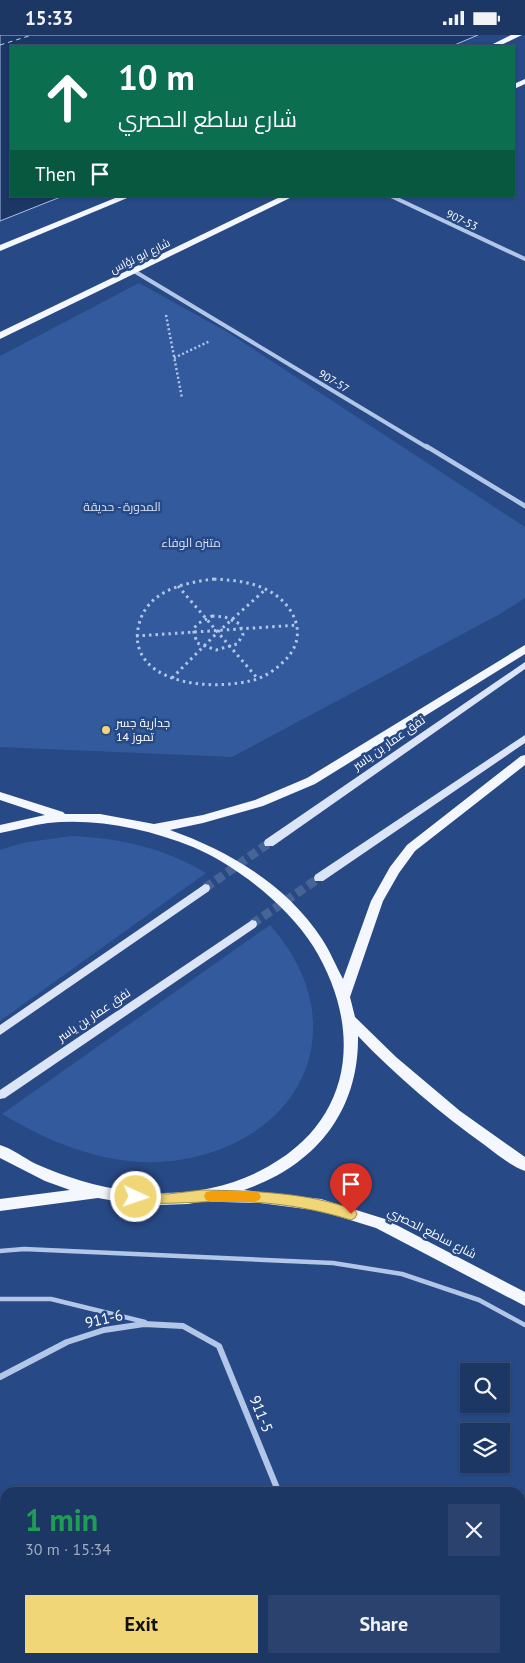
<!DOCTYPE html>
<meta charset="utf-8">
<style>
body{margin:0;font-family:"PT Sans",Cairo,sans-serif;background:#2a426d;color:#f1f3f6;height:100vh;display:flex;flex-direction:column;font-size:19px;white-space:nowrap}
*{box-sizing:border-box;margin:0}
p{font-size:16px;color:#a0acbf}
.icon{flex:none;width:28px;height:28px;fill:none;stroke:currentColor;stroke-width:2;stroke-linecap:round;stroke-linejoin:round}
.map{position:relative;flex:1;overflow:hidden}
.sheet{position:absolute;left:0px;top:1452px;width:525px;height:176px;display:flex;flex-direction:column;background:#1d3764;border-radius:15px 15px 0 0;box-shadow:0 1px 4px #0004,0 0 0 1px #3b5178}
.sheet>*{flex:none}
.top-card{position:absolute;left:10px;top:10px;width:505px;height:152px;border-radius:0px;box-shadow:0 1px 4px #0004,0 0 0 1px #3b5178;background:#0b6e4f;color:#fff;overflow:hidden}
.fabs{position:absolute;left:460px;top:1328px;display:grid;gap:10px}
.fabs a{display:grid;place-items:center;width:50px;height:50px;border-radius:0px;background:#1d3764;box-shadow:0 1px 4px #0004,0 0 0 1px #3b5178;font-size:25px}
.pin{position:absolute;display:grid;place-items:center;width:42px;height:42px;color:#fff;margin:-51px -21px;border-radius:50% 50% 50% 0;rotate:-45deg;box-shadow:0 0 5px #0007}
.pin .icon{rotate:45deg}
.me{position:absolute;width:55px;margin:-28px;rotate:93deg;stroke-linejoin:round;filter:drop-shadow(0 0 4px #0008)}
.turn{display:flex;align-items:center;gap:18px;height:105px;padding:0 25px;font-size:22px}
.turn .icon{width:65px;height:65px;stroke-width:2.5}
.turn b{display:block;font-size:35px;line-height:42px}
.then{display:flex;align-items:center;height:48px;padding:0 25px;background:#0003;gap:10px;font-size:19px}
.round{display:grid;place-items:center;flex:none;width:52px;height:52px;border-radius:0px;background:#2a426d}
.headline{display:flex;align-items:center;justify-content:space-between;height:85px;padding:0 25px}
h1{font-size:30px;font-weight:800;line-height:38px;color:#1e9e55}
.cta{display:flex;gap:10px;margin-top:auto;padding:10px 25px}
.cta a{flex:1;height:58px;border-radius:0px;background:#f0d677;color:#111;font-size:20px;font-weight:800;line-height:58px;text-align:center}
.cta a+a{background:#2a426d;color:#f1f3f6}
.status{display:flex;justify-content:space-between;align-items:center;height:35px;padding:0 25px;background:#1d3764;direction:ltr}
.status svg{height:14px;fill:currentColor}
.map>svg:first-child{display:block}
.green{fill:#325a9d}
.water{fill:#1c3666;stroke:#a6c0e8}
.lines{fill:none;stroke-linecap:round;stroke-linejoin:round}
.ferry{stroke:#bdd0ef;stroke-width:1;stroke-dasharray:4.5 4;stroke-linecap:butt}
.secondary-tunnel{stroke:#476497;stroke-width:9;stroke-dasharray:9 4.5;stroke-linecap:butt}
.path-far1{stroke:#b2c6e8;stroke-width:2.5;stroke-dasharray:2 2.5;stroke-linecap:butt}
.path{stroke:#b2c6e8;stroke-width:3;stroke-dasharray:2.5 4;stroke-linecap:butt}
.lane{stroke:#b2c6e8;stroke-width:4.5}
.street-far2{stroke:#b2c6e8;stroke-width:4}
.street-far1{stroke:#b2c6e8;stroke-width:4.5}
.street{stroke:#b2c6e8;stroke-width:6}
.secondary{fill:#dce5f7;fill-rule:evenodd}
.primary{fill:#f4f7fe;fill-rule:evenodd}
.route{fill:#f0d677;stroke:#9c8b4d}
.slow{fill:#f59e0b}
.poi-dot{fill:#f0d677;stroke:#274985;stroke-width:2}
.labels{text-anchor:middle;stroke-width:5;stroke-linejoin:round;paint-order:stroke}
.far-street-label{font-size:11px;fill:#fff;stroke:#274985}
.park-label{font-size:12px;fill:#d5e2f6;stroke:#274985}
.poi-label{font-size:12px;fill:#fff;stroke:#274985;text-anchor:start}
.street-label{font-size:12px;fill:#fff;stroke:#274985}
.near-street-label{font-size:15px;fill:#fff;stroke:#274985}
</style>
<div class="status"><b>15:33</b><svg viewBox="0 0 49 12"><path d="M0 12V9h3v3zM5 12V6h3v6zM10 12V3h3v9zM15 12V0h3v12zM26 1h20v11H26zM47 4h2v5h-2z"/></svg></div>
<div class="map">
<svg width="525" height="1628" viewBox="0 0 525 1628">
<rect width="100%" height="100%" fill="#274985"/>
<g class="green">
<path d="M139 248 229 298 525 492V563L500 579 232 722 0 712V321Z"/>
<path d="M71 801C120 803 165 813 206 838L0 986V815L22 808Z"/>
<path d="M270 890C355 986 308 1101 185 1124 120 1136 57 1112 2 1079Z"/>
</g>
<path class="water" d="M0 0H478L452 11H11V161H63L0 186Z"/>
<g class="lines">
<path class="ferry" d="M0 10 32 0"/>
<g class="secondary-tunnel">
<path d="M205 853 269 808"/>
<path d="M252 889 319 843"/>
</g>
<g class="path-far1">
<path d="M166 280 182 363"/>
<path d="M174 323 210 306"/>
</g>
<g class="path">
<path d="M214 544C230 545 247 546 263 553 290 564 310 596 288 622 278 633 265 643 250 646 220 653 168 652 146 626 138 616 136 605 138 594 144 557 181 548 214 544Z"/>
<path d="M178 551 258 644"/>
<path d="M212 581 225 582 240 589 243 600 237 609 216 615 197 608 193 594 199 588Z"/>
<path d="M136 601 298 590"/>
<path d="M172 643 218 597 266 554"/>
</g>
<g class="lane">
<path d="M0 1216 24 1214 333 1228 402 1239 479 1265 525 1290"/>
<path d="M0 1264H51L145 1287"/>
</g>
<g class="street-far2">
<path d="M391 161 525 224"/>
<path d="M134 236 428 413"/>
</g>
<path class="street-far1" d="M426 411 525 471"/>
<g class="street">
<path d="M0 1342 67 1307 104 1295 144 1289 183 1291 219 1311 279 1458"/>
<path d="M347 1624 349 1628"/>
</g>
<g class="secondary">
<path d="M525 627V634L273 811H265L264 808 265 805Z"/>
<path d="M525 700V708L323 846H315L314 843 315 840Z"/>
<path d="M205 849 209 850 210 853 209 856 0 1000V990Z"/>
<path d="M252 885 256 886 257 889 256 892 5 1063 0 1064V1055Z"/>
</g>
<g class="primary">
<path d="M511 0H522L499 11H489Z"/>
<path d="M525 44V49L514 54V49Z"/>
<path d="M120 161H132L0 216V210Z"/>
<path d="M282 161H294L0 304V297Z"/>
<path d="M525 610V619L315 749 263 771 203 788 170 795C229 816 287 850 322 904 330 916 336 931 343 944L371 866 390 832 407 810 521 721 525 720V730L415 816 399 838 383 866 350 962 355 982 396 1022 460 1076 525 1122V1136C511 1131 498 1120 486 1111 440 1078 397 1042 358 1001 359 1078 314 1131 244 1155L321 1164 385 1184 525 1257V1271L376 1193 321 1176 260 1168 222 1167 216 1164 188 1169 160 1170 132 1169 98 1163 0 1176V1164L70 1155 45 1146 0 1123V1110C13 1114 24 1123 36 1129 66 1142 97 1152 130 1156 177 1162 228 1155 269 1131 356 1082 362 990 313 911 288 871 236 830 193 812 148 794 97 783 48 788 32 790 16 795 0 798V790L45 780 0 765V757L63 777 65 779H100L154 789 203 780 255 765 307 743Z"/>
</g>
</g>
<path class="route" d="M202 1155C254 1156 306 1157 355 1175L357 1179 355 1183 351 1185C303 1170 252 1164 201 1167 179 1168 158 1169 136 1168L131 1166 129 1162 131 1159 136 1157 168 1159Z"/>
<path class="slow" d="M211 1156H254L259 1158 261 1162 259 1165 254 1167H211L206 1165 204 1161 206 1157Z"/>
<circle class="poi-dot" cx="106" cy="695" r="5"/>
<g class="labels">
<g class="far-street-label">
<text transform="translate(462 185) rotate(25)" y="4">907-53</text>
<text transform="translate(140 221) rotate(-26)" y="4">شارع ابو نؤاس</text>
<text transform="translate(334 346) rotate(31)" y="4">907-57</text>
</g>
<g class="park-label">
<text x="122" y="476">المدورة - حديقة</text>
<text x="191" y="512">متنزه الوفاء</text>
</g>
<g class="poi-label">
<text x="116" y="692">جدارية جسر<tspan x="116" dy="14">14 تموز</tspan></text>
</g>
<g class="street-label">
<text transform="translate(389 708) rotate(-35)" y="4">نفق عمار بن ياسر</text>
<text transform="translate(94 980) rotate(-34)" y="4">نفق عمار بن ياسر</text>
<text transform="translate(432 1198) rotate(27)" y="4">شارع ساطع الحصري</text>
</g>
<g class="near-street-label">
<text transform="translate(104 1284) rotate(-13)" y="5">911-6</text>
<text transform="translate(261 1379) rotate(68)" y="5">911-5</text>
</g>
</g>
</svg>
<div class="fabs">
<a><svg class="icon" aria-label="search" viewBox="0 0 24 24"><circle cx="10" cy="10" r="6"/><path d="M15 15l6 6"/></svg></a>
<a><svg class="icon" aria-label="layers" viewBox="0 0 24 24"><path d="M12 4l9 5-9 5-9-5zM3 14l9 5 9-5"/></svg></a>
</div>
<div class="pin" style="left:351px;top:1179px;background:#d93025"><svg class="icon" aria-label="arrive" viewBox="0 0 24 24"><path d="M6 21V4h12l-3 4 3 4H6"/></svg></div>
<svg class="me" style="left:136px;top:1162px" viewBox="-20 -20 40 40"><circle r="17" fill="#f0d677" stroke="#fff" stroke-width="3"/><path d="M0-11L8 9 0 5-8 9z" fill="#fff"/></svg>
<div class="top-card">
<div class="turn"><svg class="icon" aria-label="ahead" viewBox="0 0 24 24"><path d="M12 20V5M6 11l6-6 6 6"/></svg><div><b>10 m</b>شارع ساطع الحصري</div></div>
<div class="then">Then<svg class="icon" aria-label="arrive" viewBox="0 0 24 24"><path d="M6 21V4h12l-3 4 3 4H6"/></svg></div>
</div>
<section class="sheet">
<div class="headline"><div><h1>1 min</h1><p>30 m · 15:34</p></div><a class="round"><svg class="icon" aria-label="close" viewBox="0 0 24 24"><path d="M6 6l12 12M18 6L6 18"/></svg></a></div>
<div class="cta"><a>Exit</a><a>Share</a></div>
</section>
</div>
